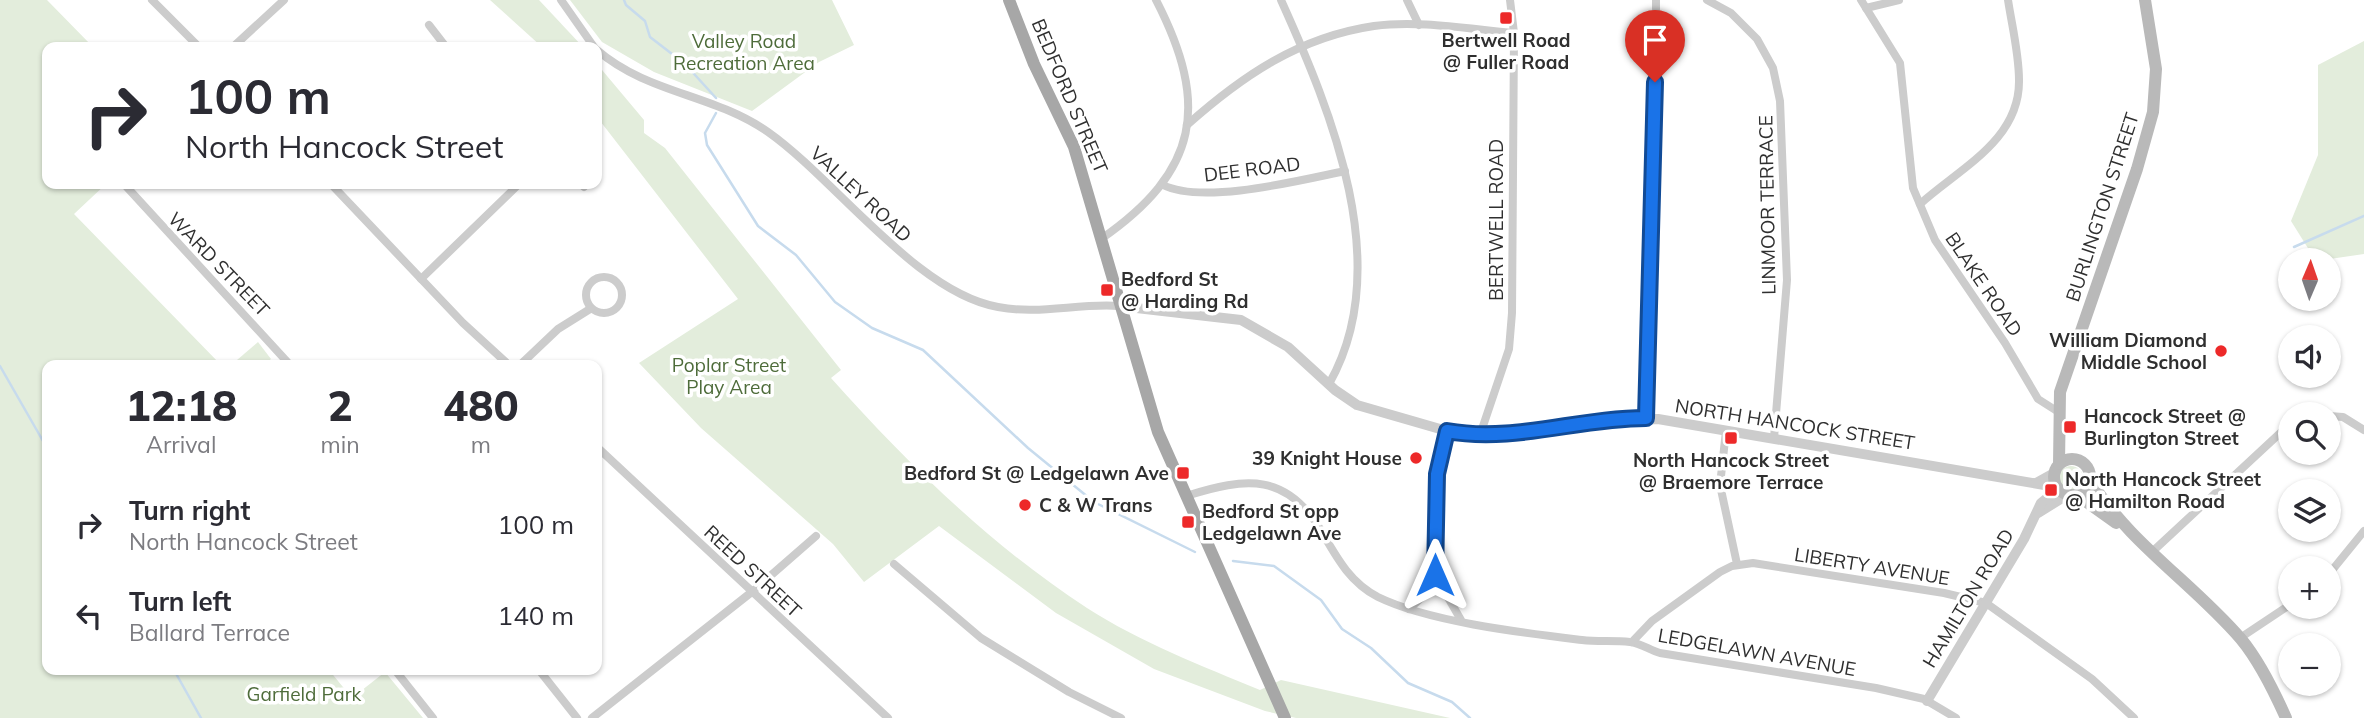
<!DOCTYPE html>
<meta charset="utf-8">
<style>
body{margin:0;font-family:Mulish,sans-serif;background:#f7f7f7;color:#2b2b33;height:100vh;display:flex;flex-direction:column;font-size:26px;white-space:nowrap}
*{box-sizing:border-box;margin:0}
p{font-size:23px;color:#7c7c81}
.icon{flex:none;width:38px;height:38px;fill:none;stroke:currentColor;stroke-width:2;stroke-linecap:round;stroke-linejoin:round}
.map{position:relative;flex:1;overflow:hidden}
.details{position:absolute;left:42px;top:360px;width:560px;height:315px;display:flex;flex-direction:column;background:#fff;border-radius:14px;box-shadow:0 2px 5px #0004}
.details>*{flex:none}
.hud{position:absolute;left:42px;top:42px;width:560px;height:147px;border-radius:14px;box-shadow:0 2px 5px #0004;background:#fff;color:#2b2b33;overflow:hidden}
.needle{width:46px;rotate:2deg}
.controls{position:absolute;left:2278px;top:248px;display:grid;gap:14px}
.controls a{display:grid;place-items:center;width:63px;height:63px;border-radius:50%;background:#fff;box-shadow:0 2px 5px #0004;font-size:35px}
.pin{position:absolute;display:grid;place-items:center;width:60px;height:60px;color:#fff;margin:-72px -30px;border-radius:50% 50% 50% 0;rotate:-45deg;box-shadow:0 0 7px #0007}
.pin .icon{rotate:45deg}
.me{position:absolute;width:77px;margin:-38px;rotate:0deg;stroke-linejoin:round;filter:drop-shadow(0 0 5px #0008)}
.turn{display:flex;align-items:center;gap:24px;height:147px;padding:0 28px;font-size:32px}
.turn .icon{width:91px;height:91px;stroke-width:2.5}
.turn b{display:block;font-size:49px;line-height:60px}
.eta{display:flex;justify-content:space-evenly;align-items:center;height:119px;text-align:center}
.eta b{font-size:42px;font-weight:800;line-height:49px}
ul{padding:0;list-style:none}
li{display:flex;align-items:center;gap:21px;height:91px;padding:0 28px}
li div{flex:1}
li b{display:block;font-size:26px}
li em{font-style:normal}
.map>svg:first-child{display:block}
.green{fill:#e3eddc}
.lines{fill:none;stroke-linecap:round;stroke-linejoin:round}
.stream{stroke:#c7dbed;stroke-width:2.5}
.minor{stroke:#ccc;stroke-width:8}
.tertiary{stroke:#ccc;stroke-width:10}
.secondary{stroke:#b9b9b9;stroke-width:12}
.primary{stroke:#a7a7a7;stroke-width:12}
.route-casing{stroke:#114b97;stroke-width:18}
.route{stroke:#1a73e8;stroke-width:12}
.poi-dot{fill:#ed2929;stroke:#fff;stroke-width:2.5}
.labels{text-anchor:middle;stroke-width:7;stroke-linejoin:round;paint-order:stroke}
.poi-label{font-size:19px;font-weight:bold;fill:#2f2f2f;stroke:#fff;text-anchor:start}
.park-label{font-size:19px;fill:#4e6c3a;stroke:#fff}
.street-label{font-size:19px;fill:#2f2f2f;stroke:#fff}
</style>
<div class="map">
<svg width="2364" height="718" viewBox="0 0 2364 718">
<rect width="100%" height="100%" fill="#fff"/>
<g class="green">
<path d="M0 0H47L93 47H47V184H106L74 214 222 366H47V670H329L352 698 385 672 423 718H0Z"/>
<path d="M490 0H539L583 47H542Z"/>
<path d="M570 0H832L854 45 819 62 752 111 654 72 602 42Z"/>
<path d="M2364 41V254L2316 261 2291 221 2318 155V65Z"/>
<path d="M597 64 644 120V133L665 148 841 370 831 378C908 464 990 545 1087 608 1140 642 1202 666 1260 690L1281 680 1450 718H1296L1265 711 1154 669 1056 613 939 526 864 582 833 544 701 428 639 363 738 299 597 117Z"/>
<path d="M258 342 271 359 263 366H230Z"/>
<circle cx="2071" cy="478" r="12"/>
</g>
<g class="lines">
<g class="stream">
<path d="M624 0 626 5 645 21 650 37 685 64 716 98"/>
<path d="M716 113 705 133 707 145 758 226 796 255 835 302 872 328 923 350 1028 448 1094 502 1195 552"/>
<path d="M2294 247 2364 216"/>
<path d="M0 366 47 448"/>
<path d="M1233 561 1274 566 1321 600 1342 629 1371 648 1408 683 1452 702 1470 718"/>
<path d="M174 670 201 718"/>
</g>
<g class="minor">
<path d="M152 0 199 47"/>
<path d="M561 0 594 47"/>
<path d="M1281 0C1331 111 1396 267 1329 384"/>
<path d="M1407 0 1419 25"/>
<path d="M1656 0V9"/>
<path d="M1707 0 1731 13 1757 39 1773 68 1780 101 1787 280 1774 438"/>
<path d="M1861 0 1900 63 1913 188 1935 240 2005 343 2038 399 2060 413"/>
<path d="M1866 8 1899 0"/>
<path d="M429 25 446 47"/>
<path d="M233 47 284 0"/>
<path d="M597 50C648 94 714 94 768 132 835 179 917 293 998 307 1039 315 1078 303 1119 306"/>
<path d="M1187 125C1242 76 1299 37 1374 26 1419 20 1468 29 1514 33"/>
<path d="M124 184 291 366"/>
<path d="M331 184 463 323 510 366"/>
<path d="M581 184 584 187"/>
<path d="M1163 185C1203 205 1301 180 1345 171"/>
<path d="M1920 204C1960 168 2020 140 2019 80 2019 54 2012 26 2008 0"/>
<path d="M1101 239C1199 171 1210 105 1156 0"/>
<circle cx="604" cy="295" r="18"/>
<path d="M421 279 519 184"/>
<path d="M519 366 558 329 590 309"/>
<path d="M2316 415H2320"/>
<path d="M2329 416 2343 417 2364 430"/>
<path d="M1646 418 1655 77"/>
<path d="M1726 431 1720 485 1737 564"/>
<path d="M1480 435 1509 349 1512 313 1514 33 1510 0"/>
<path d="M597 447 888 718"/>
<path d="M1186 496C1246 477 1288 472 1323 534 1338 560 1351 583 1378 597 1429 622 1525 633 1582 640 1598 642 1614 640 1630 642 1640 643 1650 650 1660 653L1876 688 1924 699 1956 718"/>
<path d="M2152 552 2291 423"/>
<path d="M894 564 981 638 1069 692 1121 718"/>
<path d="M2329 574 2364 531"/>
<path d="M1435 575 1461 620"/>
<path d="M1409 609 1432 588 1435 575 1437 471 1447 431"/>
<path d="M2240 638 2291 604"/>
<path d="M1632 642 1652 621 1720 572 1732 566 1753 563 1944 593 1986 603 2092 679 2134 718"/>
<path d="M395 670 433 718"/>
<path d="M539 670 577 718"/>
<path d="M592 718 753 591 816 536"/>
</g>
<g class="tertiary">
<path d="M1119 306 1241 320 1288 347 1335 390 1357 405 1447 431 1501 436 1594 420 1658 419 2056 487"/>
<path d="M2036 483 2054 473"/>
<path d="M2038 513 2067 495"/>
<path d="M1927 701 2024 539 2041 503 2058 489"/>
</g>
<g class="secondary">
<circle cx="2072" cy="477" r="18"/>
<path d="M2059 464 2060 392 2137 169 2153 112 2156 69 2145 0"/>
<path d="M2090 480C2129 543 2194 584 2241 639 2260 662 2274 691 2286 718"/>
<path d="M2077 495 2116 523"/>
</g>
<path class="primary" d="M1009 0 1034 64 1074 147 1158 432 1285 718"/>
</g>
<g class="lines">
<g class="route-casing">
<path id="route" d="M1435 575 1437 474 1447 431C1514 443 1578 418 1646 418L1655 82"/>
</g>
<use href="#route" class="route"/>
</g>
<g class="poi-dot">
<rect x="1499" y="11" width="14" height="14" rx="3.5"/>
<rect x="1100" y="283" width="14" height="14" rx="3.5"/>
<circle cx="2221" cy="351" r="7"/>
<rect x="2063" y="420" width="14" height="14" rx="3.5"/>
<rect x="1724" y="431" width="14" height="14" rx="3.5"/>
<circle cx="1416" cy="458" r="7"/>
<rect x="1176" y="466" width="14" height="14" rx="3.5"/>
<rect x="2044" y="483" width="14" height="14" rx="3.5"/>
<circle cx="1025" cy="505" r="7"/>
<rect x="1181" y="515" width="14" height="14" rx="3.5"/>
</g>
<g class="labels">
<g class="poi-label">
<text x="1506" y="47" text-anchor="middle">Bertwell Road<tspan x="1506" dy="22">@ Fuller Road</tspan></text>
<text x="1121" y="286">Bedford St<tspan x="1121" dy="22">@ Harding Rd</tspan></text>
<text x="2207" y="347" text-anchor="end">William Diamond<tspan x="2207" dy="22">Middle School</tspan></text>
<text x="2084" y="423">Hancock Street @<tspan x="2084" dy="22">Burlington Street</tspan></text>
<text x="1402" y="465" text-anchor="end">39 Knight House</text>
<text x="1731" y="467" text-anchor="middle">North Hancock Street<tspan x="1731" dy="22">@ Braemore Terrace</tspan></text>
<text x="1169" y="480" text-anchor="end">Bedford St @ Ledgelawn Ave</text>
<text x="2065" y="486">North Hancock Street<tspan x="2065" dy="22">@ Hamilton Road</tspan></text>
<text x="1039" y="512">C &amp; W Trans</text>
<text x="1202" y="518">Bedford St opp<tspan x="1202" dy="22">Ledgelawn Ave</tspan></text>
</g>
<g class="park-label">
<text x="744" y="48">Valley Road<tspan x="744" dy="22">Recreation Area</tspan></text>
<text x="729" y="372">Poplar Street<tspan x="729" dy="22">Play Area</tspan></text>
<text x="304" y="701">Garfield Park</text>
</g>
<g class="street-label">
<text transform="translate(1070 96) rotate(67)" y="7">BEDFORD STREET</text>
<text transform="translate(1252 169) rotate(-7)" y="7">DEE ROAD</text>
<text transform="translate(861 194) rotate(43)" y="7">VALLEY ROAD</text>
<text transform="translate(1767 205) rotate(-91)" y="7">LINMOOR TERRACE</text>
<text transform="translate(2102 207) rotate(-72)" y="7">BURLINGTON STREET</text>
<text transform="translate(1496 220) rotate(-90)" y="7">BERTWELL ROAD</text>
<text transform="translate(219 264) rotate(46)" y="7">WARD STREET</text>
<text transform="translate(1984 284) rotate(56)" y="7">BLAKE ROAD</text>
<text transform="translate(1795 424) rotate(9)" y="7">NORTH HANCOCK STREET</text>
<text transform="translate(1872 566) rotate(9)" y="7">LIBERTY AVENUE</text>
<text transform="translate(753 571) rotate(43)" y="7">REED STREET</text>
<text transform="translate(1968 598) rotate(-59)" y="7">HAMILTON ROAD</text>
<text transform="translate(1757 652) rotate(10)" y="7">LEDGELAWN AVENUE</text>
</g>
</g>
</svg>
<div class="controls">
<a><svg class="needle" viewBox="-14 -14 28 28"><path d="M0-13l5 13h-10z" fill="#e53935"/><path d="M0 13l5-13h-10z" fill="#7c7c81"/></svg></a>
<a><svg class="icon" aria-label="sound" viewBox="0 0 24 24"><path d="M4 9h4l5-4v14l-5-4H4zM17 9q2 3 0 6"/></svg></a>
<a><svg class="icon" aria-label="search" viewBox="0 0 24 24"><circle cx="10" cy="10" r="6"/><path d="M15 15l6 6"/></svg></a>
<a><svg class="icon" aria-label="layers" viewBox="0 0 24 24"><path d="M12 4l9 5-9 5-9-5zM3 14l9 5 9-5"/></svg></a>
<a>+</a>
<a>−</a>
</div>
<div class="pin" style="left:1655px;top:82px;background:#d93025"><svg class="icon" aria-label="arrive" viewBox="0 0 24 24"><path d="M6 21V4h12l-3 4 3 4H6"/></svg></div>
<svg class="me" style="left:1435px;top:575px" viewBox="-20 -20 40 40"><path d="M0-17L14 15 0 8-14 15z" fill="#1a73e8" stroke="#fff" stroke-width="4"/></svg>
<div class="hud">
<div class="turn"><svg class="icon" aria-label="right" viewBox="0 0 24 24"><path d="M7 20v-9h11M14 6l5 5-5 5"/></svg><div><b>100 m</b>North Hancock Street</div></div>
</div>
<section class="details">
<div class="eta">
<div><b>12:18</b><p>Arrival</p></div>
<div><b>2</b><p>min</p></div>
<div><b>480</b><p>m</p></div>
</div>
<ul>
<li><svg class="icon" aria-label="right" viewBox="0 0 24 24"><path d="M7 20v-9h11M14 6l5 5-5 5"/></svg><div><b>Turn right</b><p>North Hancock Street</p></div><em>100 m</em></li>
<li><svg class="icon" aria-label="left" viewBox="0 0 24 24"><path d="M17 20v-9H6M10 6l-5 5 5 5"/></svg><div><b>Turn left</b><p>Ballard Terrace</p></div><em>140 m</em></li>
</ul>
</section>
</div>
